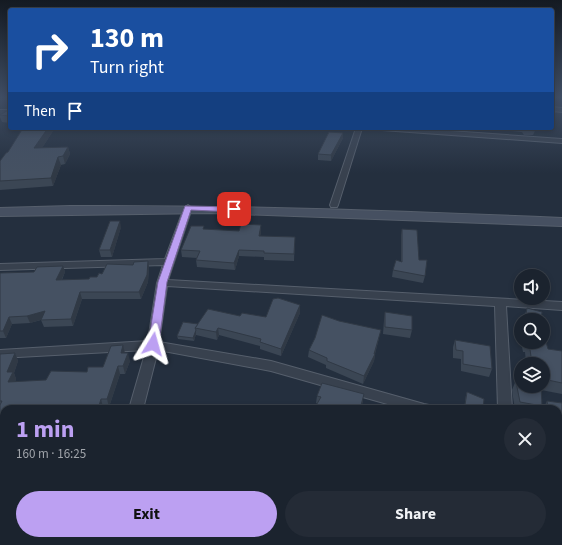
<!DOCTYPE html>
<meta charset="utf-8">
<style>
body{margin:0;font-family:"Source Sans 3",sans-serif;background:#242b36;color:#f1f3f6;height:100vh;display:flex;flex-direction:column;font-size:15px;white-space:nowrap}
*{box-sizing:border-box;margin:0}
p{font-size:13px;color:#a0a4aa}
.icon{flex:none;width:22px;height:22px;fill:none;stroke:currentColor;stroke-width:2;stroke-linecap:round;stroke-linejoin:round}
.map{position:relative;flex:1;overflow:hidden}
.side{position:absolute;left:0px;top:405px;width:562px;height:140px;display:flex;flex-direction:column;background:#1b232e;border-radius:12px 12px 0 0;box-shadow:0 2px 6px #0003,0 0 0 1px #39404a}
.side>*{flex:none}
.hud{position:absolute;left:8px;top:8px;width:546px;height:122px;border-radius:4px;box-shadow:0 2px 6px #0003,0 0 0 1px #39404a;background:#1a4fa0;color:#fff;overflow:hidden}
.fabs{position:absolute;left:514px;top:269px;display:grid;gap:8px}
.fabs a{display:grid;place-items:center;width:36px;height:36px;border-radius:50%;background:#1b232e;box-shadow:0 2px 6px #0003,0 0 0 1px #39404a;font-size:20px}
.pin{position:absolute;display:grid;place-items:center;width:34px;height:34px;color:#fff;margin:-17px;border-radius:8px;box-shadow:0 2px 6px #0006}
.me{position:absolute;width:44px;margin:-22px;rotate:8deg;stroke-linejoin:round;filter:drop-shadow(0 0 3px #0008)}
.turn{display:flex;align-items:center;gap:14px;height:84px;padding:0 16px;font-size:18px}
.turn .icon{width:52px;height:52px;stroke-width:2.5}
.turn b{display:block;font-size:28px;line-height:34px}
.then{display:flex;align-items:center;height:38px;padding:0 16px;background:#0003;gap:8px;font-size:15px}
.round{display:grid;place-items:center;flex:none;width:42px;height:42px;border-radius:21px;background:#242b36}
.head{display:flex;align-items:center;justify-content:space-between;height:68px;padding:0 16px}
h1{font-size:24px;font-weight:700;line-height:30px;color:#bca0f2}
.primary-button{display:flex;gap:8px;margin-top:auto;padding:8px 16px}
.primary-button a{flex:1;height:46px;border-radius:24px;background:#bca0f2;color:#111;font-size:16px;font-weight:700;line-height:46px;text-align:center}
.primary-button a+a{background:#242b36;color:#f1f3f6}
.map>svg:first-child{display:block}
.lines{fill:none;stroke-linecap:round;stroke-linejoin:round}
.street-casing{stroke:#565f6c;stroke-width:2}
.secondary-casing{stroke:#565f6c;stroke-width:2}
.street{fill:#38414e;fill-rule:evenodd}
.secondary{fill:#465061;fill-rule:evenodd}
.wall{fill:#3b4654}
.shaded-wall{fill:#303945}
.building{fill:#455162;stroke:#303945}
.route{fill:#bca0f2;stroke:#7a689d}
</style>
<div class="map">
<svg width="562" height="545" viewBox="0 0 562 545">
<rect width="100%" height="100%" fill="#242f3e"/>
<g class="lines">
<g class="street-casing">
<g id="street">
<path d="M552 107 562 108V112L552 111Z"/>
<rect x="0" y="110" width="10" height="4"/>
<path d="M356 128H362L338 205 337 207H331L330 205Z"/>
<path d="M379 128H408L562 139V143L382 130Z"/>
<path d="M188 205 192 208 168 280 562 302V310L506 306 512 409H498L495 306 167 286 159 342 271 361 424 404 429 405 431 409H405L271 371 158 350 143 409H129L146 350 0 358V350L148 341 157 283 163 265 0 270V264L165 259 184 208Z"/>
<rect x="0" y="503" width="4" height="16"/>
<path d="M84 541H101L100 545H82Z"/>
<path d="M308 541H324V545H306Z"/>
<path d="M337 541H369L371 545H338Z"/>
<path d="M498 541H514L515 545H497Z"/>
</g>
</g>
<g class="secondary-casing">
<path id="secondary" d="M70 206C234 205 398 211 562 218V226L211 213 0 216V208Z"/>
</g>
<use href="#street" class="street"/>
<use href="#secondary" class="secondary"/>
</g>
<g class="wall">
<rect x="0" y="97" width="10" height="3"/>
<path d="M10 109V123L2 122 0 117V115Z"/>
<path d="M479 128H533L535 131 533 135H524L522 132Z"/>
<path d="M53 131 42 148 68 147 70 154 65 164 61 165 53 186 0 190V161L8 152Z"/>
<path d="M343 133V138L331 161 318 160V154Z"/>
<path d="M121 227 112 257H101L99 250Z"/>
<path d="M205 229 261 232 260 236 295 237 294 261 264 260V257L239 256 235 270 197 267 196 260 197 258 182 257 181 250Z"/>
<path d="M402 229 419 260 425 276 423 283 392 277 393 270 401 261V235Z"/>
<path d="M148 261 149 268 148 282 141 299H82L73 326 44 327 41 320 30 323 12 324 6 338H0V273L34 272 63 266 65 272 62 280 89 279 97 277 102 274Z"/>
<path d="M300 305V313L281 356 260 349V346L219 335 217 340 196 335V334L194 341 178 339 177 336 198 324 240 316 266 317Z"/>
<path d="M527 308 541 320H523Z"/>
<path d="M385 312 412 330 410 338 383 334 384 320Z"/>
<path d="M379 338 375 354 374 361 363 384 326 368V365L308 357 309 350Z"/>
<path d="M455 340 492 369 489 377 461 371V359L453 358V347Z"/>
<path d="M521 342H543L548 349 562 351V394L541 390 542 406 540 409H515L513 397 512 390 516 380 521 386H543V364H523L524 361 526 362 525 352H523Z"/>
<path d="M15 353 18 361 14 373 16 379 15 382 46 380 87 372 103 367 125 353 130 361 125 374H120L109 407H103V409H4V482L1 485H0V354Z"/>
<path d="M467 392 483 409H464L466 395Z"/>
<path d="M317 396 363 401 361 409H314L318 404 316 403Z"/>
<path d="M547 401 562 403V427L558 426V409H543Z"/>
<path d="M558 501 562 502V545H552L551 541H558Z"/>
<rect x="0" y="517" width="4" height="19"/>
</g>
<g class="shaded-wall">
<path d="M48 128H52L53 131 37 156 34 148Z"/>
<path d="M343 133V138L331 161V155Z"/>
<path d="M68 147 70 154 65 164 63 156Z"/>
<path d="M58 157 61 165 53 186 51 178Z"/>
<path d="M120 221 121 227 112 257 110 250Z"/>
<path d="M261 225V232L259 242V236Z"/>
<path d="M239 250V256L235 270 234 263Z"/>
<path d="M148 261 149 268 148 282 141 299 139 292Z"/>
<path d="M63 266 65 272 58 287 56 280Z"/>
<path d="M80 292 82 299 73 326 71 319Z"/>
<path d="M300 305V313L281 356V349Z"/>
<path d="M45 311 47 318 30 323 27 316Z"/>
<path d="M9 317 12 324 6 338 3 331Z"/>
<path d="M218 328 219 335 217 340 216 332Z"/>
<path d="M196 330V334L194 341 193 338Z"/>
<path d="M381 330 379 338 374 357 375 354 374 361 363 384 364 376 374 354Z"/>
<path d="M123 345 125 353H121Z"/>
<path d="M15 353 18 361 14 373 16 379 12 390 8 382 7 372Z"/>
<path d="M128 353 130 361 125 374 123 366Z"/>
<path d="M118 366 120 374 109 407 107 399Z"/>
<path d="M364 394 361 409H360Z"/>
<path d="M101 399 103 407V409H98Z"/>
<path d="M0 475 4 482 1 485 0 482Z"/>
</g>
<g class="building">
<path d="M10 109V116L0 115Z"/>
<path d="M23 128H48L34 148 68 147 63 156 58 157 51 178 0 181V161L6 153 8 152Z"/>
<path d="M524 128H533L535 131 525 130Z"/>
<path d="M329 132 343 133 331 155 318 154Z"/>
<path d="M110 221H120L110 250H99Z"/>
<path d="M241 224 261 225 259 236 295 237 294 254 264 253V251L239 250 234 263 196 260 200 251 181 250 191 226H204L203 229 239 231Z"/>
<path d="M402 229 417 230 419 260H427L425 276 393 270 396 260 402 262Z"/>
<path d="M148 261 147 275 139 292H80L71 319 41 320 45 311 27 316 9 317 3 331H0V273L34 272 37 267 63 266 56 280 89 279 90 277H97L99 273 102 274 107 264 133 265 134 262Z"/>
<path d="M278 298 300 305 281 349 260 342 261 339 218 328 216 332 195 328 208 309 240 316 242 313 266 317 273 299Z"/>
<path d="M527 308 542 312 541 320H525Z"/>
<path d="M385 312 412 316V330L385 327Z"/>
<path d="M322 315 339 321 381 330 374 354H375L364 376 327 361V358L309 350 315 338Z"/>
<path d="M183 322 198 324 195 328 196 330 193 338 177 336Z"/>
<path d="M543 335H544L548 349 562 351V383L543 379V364H525L524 361 532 363 529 343H527V342H543Z"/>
<path d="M455 340 490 346 492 369 463 364V351L456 350Z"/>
<path d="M123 345 121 353H128L123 366H118L107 399H101L98 409H4V473L0 474V405L2 401H0V354L15 353 7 372H13L8 382 46 380 51 371 87 372 88 367H103L111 346Z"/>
<path d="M516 380 521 381V386H541L542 406 520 402 517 387Z"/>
<path d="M322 383 364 394 360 409H314L321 397 317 396Z"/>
<path d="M467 392 484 399 483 409H477L465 405Z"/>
<path d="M547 401 562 403V416H558V409H548Z"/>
<path d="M407 406 417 409H407Z"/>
<path d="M558 501 562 502V542L560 541 558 527Z"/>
<path d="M0 517H4V531L0 530Z"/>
<path d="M118 544 128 545H118Z"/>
</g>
<linearGradient id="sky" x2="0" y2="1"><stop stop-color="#141a22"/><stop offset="0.56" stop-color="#3f4d63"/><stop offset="1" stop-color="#3f4d63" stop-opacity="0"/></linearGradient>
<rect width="562" height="173" fill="url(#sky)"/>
<path class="route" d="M185 206 234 207 238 209 234 212 191 210 167 282 159 344 153 348 148 344 158 282Z"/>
</svg>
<div class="fabs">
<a><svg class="icon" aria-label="sound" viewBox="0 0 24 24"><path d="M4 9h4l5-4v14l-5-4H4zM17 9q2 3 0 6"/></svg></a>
<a><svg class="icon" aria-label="search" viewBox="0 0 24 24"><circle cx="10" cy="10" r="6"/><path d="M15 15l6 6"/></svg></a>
<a><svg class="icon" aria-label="layers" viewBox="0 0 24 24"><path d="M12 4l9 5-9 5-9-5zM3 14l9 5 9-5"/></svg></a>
</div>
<div class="pin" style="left:234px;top:209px;background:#d93025"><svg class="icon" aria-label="arrive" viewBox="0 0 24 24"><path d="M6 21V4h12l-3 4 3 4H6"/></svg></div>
<svg class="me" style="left:153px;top:344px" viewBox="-20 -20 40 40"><path d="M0-17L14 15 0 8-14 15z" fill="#bca0f2" stroke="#fff" stroke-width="4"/></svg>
<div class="hud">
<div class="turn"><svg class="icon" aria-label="right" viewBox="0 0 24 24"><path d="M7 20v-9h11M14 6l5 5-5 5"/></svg><div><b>130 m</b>Turn right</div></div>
<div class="then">Then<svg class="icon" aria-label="arrive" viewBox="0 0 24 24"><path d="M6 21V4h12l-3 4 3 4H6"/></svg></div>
</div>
<section class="side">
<div class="head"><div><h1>1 min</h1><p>160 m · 16:25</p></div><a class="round"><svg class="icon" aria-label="close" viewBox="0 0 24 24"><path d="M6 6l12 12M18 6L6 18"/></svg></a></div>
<div class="primary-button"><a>Exit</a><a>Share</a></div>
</section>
</div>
